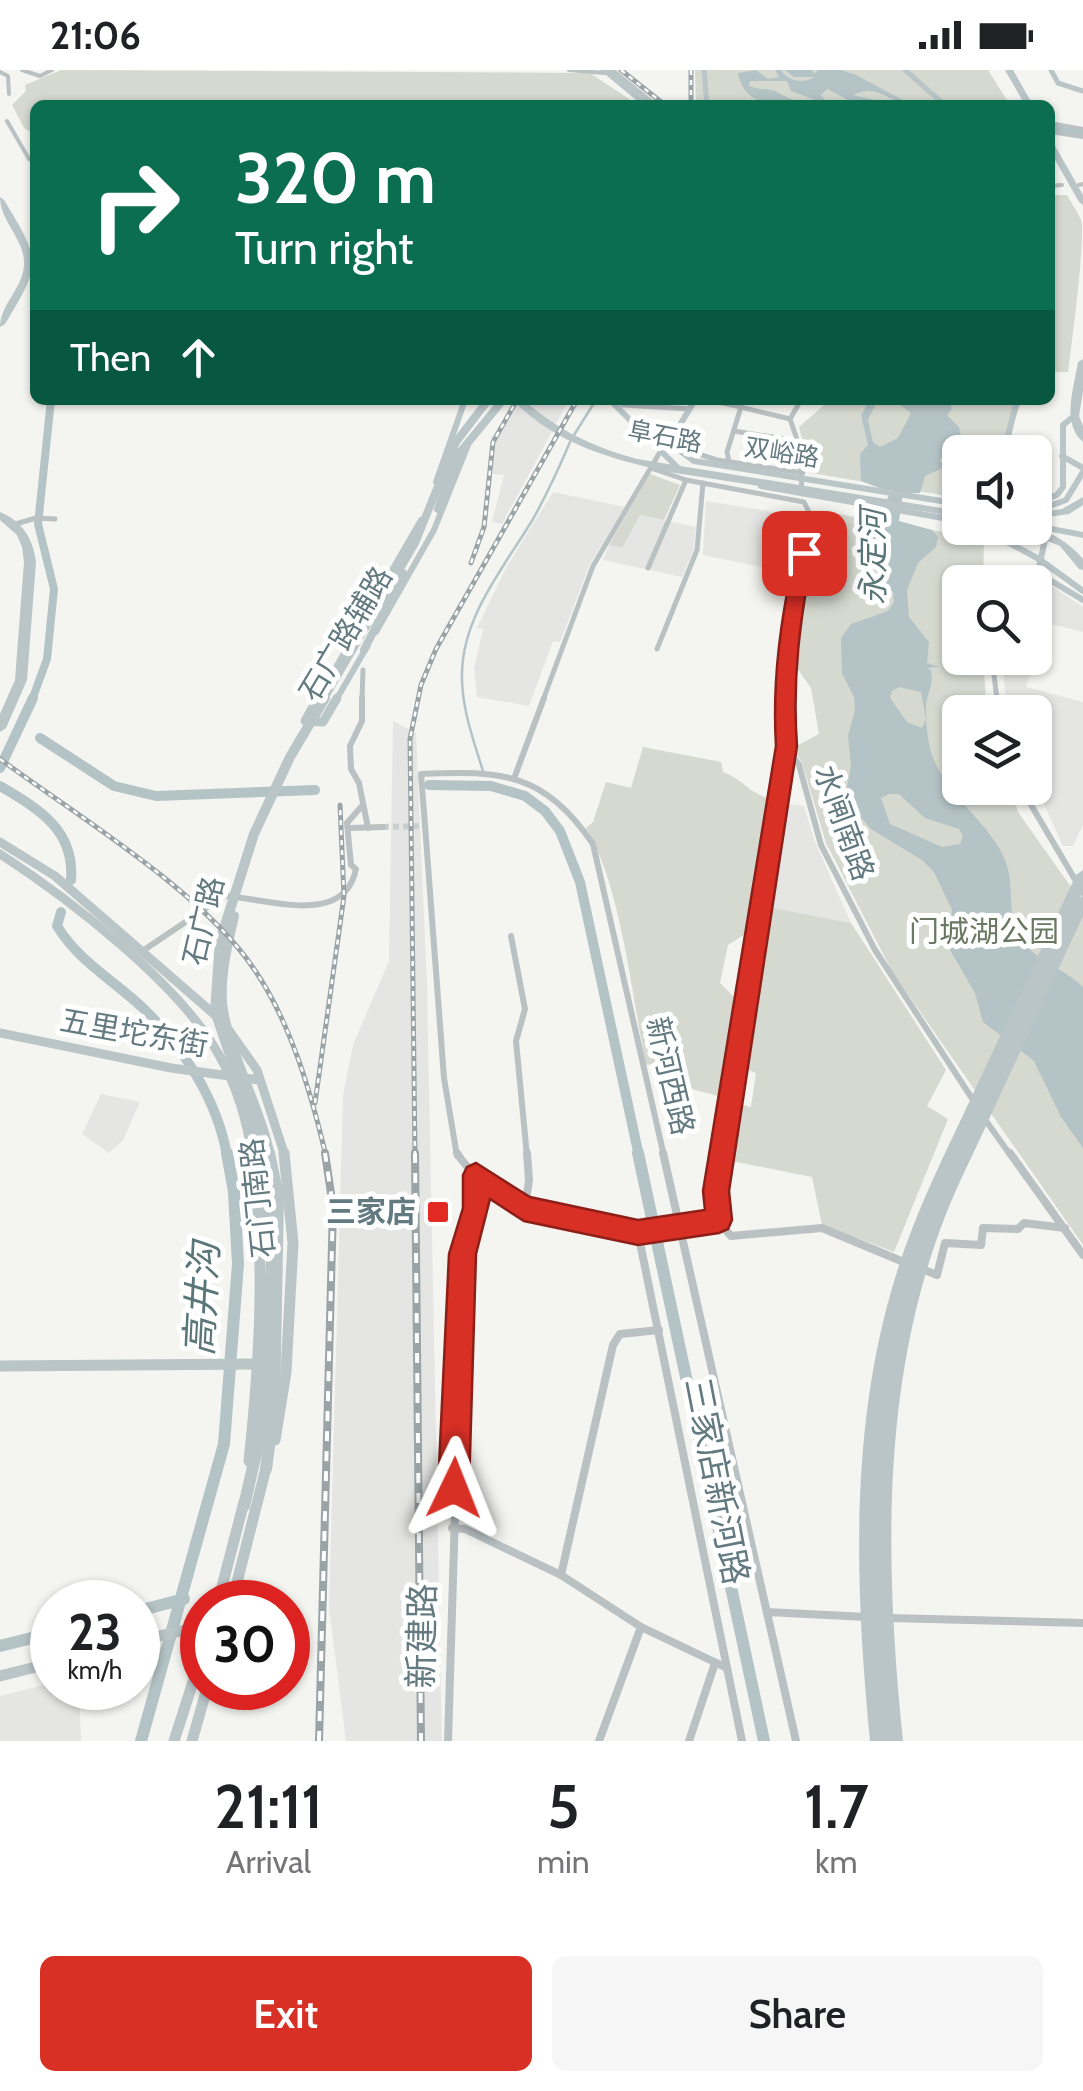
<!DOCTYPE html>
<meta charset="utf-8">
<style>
body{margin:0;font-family:Cabin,"Noto Sans SC",sans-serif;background:#f6f6f6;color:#202124;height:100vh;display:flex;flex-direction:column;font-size:38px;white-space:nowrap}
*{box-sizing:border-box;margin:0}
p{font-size:32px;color:#757577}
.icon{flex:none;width:55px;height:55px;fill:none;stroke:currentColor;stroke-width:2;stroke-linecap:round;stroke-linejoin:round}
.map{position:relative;height:1671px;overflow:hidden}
.sheet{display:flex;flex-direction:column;background:#fff;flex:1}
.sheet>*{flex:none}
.guide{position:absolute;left:30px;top:30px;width:1025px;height:305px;border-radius:15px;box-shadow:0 2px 8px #0004;background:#0b6e4f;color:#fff;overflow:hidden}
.controls{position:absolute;left:942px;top:365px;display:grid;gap:20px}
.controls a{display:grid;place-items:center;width:110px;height:110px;border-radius:15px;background:#fff;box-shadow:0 2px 8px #0004;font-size:50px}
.speed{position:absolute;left:30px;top:1510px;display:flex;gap:20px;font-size:50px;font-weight:700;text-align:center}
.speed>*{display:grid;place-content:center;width:130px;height:130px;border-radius:50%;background:#fff;box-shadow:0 2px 8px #0004;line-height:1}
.speed small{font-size:25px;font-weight:400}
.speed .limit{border:15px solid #d22;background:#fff;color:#111}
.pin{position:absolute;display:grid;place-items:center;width:85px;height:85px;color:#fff;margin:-42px;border-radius:20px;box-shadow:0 5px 15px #0006}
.me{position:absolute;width:110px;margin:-55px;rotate:2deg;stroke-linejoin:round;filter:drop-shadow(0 0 8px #0008)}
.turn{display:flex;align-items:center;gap:35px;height:210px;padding:0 40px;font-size:45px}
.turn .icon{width:130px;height:130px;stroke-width:2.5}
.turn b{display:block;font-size:70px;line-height:85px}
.then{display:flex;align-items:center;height:95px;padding:0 40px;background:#0003;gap:20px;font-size:38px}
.eta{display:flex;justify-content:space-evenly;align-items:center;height:170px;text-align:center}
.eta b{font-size:60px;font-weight:600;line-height:70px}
.button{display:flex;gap:20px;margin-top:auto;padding:20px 40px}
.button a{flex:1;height:115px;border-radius:15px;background:#d93025;color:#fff;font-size:40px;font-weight:600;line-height:115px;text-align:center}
.button a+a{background:#f6f6f6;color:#202124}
.status{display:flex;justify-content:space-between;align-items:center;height:70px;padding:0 50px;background:#fff;direction:ltr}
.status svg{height:28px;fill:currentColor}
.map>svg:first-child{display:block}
.built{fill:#e5e5e4}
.green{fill:#d5d9cf}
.water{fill:#b4c3c5;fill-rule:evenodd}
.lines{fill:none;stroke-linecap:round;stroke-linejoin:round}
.stream{stroke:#b4c3c5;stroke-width:2.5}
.river-far3{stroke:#b4c3c5;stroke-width:6}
.river-far2{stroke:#b4c3c5;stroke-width:8}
.river-far1{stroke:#b4c3c5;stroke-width:10}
.river{stroke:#b4c3c5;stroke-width:12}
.street-tunnel{stroke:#c8cfcf;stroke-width:6;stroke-dasharray:6 4;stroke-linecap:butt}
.street-far3{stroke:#bac1c3;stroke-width:4}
.street-far2{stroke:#bac1c3;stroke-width:5}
.street-far1{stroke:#bac1c3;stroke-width:6}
.street{stroke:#bac1c3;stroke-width:8}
.secondary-far3{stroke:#bac5c8;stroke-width:5}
.secondary-far2{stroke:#bac5c8;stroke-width:6}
.secondary-far1{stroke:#bac5c8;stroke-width:9}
.secondary{stroke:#bac5c8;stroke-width:11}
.primary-far2{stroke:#bac5c8;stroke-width:8}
.primary-far1{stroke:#bac5c8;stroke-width:10}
.primary{stroke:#bac5c8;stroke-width:12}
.highway{fill:#bac5c8;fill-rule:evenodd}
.rail-far1-casing{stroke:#9aa4a7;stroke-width:5}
.rail-casing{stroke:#9aa4a7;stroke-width:8}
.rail-far1{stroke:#fff;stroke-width:2.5;stroke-dasharray:5;stroke-linecap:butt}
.rail{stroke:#fff;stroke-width:4;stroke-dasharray:10;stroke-linecap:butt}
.route{fill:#d93025;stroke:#8d1f18;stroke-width:2.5}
.poi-dot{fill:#e32a22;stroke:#fff;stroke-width:4}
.labels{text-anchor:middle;stroke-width:10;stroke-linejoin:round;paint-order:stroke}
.far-street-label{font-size:25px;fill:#637a81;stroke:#fff}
.street-label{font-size:30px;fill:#637a81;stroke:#fff}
.park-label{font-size:30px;fill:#6b7962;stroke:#fff}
.poi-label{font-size:30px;font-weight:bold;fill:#637a81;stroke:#fff;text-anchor:end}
.water-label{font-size:32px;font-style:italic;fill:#5a7678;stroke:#fff}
.near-street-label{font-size:35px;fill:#637a81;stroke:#fff}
.near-water-label{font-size:38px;font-style:italic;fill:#5a7678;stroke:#fff}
</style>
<div class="status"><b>21:06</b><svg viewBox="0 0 49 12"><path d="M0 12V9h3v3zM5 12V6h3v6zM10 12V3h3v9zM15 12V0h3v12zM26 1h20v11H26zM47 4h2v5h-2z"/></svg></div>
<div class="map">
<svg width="1083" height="1671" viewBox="0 0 1083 1671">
<rect width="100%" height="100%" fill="#f4f4f0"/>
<g class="built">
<path d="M521 330H569L502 454 492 452 504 405 493 404V385L496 371Z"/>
<path d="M553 422 625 437 590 494 560 572 553 571 529 636 477 627 474 598 483 559 477 558 506 498Z"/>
<path d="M706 431 804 447 795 504 703 485Z"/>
<path d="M639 445 696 457 693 481 682 507 603 490 609 475 622 478Z"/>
<path d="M1037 506 1083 537V562L1046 553 1035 586V512H1018Z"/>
<path d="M1002 588H1035L1026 617 1083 632V755L1073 776H1063L1035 714V642H1007Z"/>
<path d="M393 651 416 663 427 915 442 1671H346L329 1538 343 1026 353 975 389 891Z"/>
<path d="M781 733 804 736 815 772 851 853 768 837Z"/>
<path d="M101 1024 140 1032 123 1070 109 1083 82 1064Z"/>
<path d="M52 1613V1618H79L81 1671H0V1626Z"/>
</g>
<g class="green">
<path d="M61 0 590 3 638 35H35V65L24 58 12 35 26 21 25 15Z"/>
<path d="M695 0H988L1010 35H696Z"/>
<path d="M1050 125H1067C1072 134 1079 144 1082 153 1083 189 1073 263 1068 302H1050Z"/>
<path d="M830 330H1022L1003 382H960V428L811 403 799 357Z"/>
<path d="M650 404 680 415 664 450 640 445 622 478 609 475Z"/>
<path d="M838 444 984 469 983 512H960V588H983L987 642H960V718H1010L1018 742 1083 834V1175L893 903 826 773 802 693 793 678 819 664 811 618 797 598 790 596 805 494H821Z"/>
<path d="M643 677 721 692 723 702C742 708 749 724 769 728L753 859 728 875 720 913 742 935 727 1021 723 1020 722 1027 669 1013 672 1009 662 1003V993L646 995C632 927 621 815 586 758L593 752 606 712 631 718Z"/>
<path d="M768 837 851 853 946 1000 927 1036 948 1049 894 1182 822 1155 812 1107 727 1090 739 1034 751 1037 756 1003 742 997Z"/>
</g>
<g class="water">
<path d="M756 0 768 9 779 7 775 0H781C789 12 803 14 815 7H794L785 0H812L814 4 818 0H841L856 5 912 35C890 34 878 12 853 25L896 35H843L850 31 827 19 821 25 829 35 791 21 787 11H750L749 16C758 20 767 18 775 21 784 26 794 31 806 35 776 35 745 38 738 3Z"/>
<path d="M870 330H948L952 339 947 345 959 357 961 367 939 391 947 396 925 406 920 423H903L899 451 932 460 938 467 936 477 918 493 907 520 909 547 929 572 927 593 939 597 927 598 931 600C934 615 927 622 926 637 926 652 927 675 934 690 949 728 990 753 1005 790 1016 816 1005 848 1022 871 1038 892 1065 899 1083 917V1078L1061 1047 1034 991 983 952 975 923 949 878 952 840 934 802 922 790 871 759 858 744 847 717 851 696 848 666 855 640 854 627 842 603 841 568 851 554 888 541 894 532 893 522 880 512 888 491 867 478 855 462V458L867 456 866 452 882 442 890 422 861 411 860 384 868 375 861 345ZM882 332 897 333 911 343 898 368 880 377 873 372 868 350 875 335ZM900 617 921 622 926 649 922 658 907 652 890 628 892 621ZM889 724H899L925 748 959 759 963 766 960 774 942 777 890 754 881 728Z"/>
</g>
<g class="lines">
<g class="stream">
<path d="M574 365 594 333"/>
<path d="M483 701C473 669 461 636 462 603 463 545 505 496 533 449 547 424 559 398 570 372"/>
</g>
<path class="river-far3" d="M1050 58 1083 63"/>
<path class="river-far2" d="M32 630 47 589 54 519 38 454 51 330"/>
<g class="river-far1">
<path d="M40 668 114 716 156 726 315 720"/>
<path d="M0 698 33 628"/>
<path d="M429 715 491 716 525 726 545 741 560 761 580 812 639 1086"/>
<path d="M0 716C39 739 75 760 71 810"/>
<path d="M61 842 57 856C79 892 115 911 145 940 184 978 218 1032 227 1086"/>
</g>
<g class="river">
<path d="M638 1083 764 1671"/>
<path d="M138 1541 184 1529"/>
<path d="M0 1576 52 1563"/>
<path d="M141 1671 224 1374 238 1194 234 1122 227 1083"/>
</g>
<path class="street-tunnel" d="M383 757 423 756"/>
<g class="street-far3">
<path d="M22 0 40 6 52 0"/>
<path d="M569 0 605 3"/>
<path d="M0 2 8 6 9 24"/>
<path d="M7 51 29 89 35 91"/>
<path d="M1050 53 1083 59"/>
<path d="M1050 62 1083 67"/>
<path d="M1079 115 1083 114"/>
<path d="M1050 116 1062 115"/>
</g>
<g class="street-far2">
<path d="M711 330 790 349 800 378 802 424"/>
<path d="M623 335 690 339"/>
<path d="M790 349 801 330"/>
<path d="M734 361 798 371"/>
<path d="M673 376 717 390 803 403"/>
<path d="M729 392 727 382 741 337"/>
<path d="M651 398 686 410 804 432 810 444 787 565 783 630"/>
<path d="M12 455 36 448 55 449"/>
<path d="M648 498 686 410"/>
<path d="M1008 512 1041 501"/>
<path d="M657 579 697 480 703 413"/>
<path d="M992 588 997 630"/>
<path d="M362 630 363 600"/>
<path d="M543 630 593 496 660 382"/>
</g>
<g class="street-far1">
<path d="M362 628V651L350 676 351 699 359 713 368 758"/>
<path d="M783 628 786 676 799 695 821 775 875 880 975 1033"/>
<path d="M996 628 998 642"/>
<path d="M515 706 544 628"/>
<path d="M1021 718 1083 823"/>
<path d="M425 755 421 704C503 700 544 703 593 774L664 1086"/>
<path d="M425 755 444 1008 457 1086"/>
<path d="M350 758 383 757"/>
<path d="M511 866 525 939 516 971 527 1086"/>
<path d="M141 882 224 826C267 828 344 858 356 799L351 795 347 753 361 737"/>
<path d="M984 1048 1011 1086"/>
<path d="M722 1086 786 677"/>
</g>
<g class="street">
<path d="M457 1083C489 1135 577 1156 635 1162 661 1165 693 1154 719 1150"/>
<path d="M663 1083 796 1671"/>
<path d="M722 1083C718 1111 709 1144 731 1166L822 1158 906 1193"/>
<path d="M1010 1083 1083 1185"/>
<path d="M525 1138 529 1110 527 1083"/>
<path d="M638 1163 742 1671"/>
<path d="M922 1199 937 1205 945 1173 981 1175 983 1158 1018 1159 1024 1153 1065 1158"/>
<path d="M452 1458 465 1459 561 1505 641 1557 727 1598"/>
<path d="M561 1505 613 1275 620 1264 659 1260"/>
<path d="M767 1542 867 1547"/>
<path d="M889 1548 1083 1553"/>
<path d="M448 1671 463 1183 477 1138 476 1106"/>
<path d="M599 1671 641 1557"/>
<path d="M689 1671 715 1593"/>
</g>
<g class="secondary-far3">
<path d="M612 0 655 35"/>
<path d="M704 0 707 35"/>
<path d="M905 0 945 35"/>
<path d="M1051 0 1058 13 1083 21"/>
</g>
<g class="secondary-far2">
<path d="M610 330 678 398"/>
<path d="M1074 346 1063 355V417L1057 425 1035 433 1046 465 1039 497 1043 506 1083 530"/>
<path d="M652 360 694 391 960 434"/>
<path d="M666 378 695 330"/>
<path d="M1004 382 1017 330"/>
<path d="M1062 386 1083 398"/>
<path d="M436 412 465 330"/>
<path d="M761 416 960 451"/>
<path d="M1035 441 1066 430 1083 402"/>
<path d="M981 458 1039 489 1083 521"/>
<path d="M376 562 434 460 468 375"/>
<path d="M317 630 421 450"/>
<path d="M336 630 368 575"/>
</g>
<g class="secondary-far1">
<path d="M318 628 305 651 323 652 337 628"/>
<path d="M0 772 55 806 215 945"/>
<path d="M0 784C68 828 180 914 219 985 236 1015 247 1051 252 1086"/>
<path d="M226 956 257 1000 285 1086"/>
<path d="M0 963 171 998 259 1010"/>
</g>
<g class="secondary">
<path d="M0 1296 255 1294"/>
<path d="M275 1370 286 1302 293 1173 284 1083"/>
<path d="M249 1391C260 1288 266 1186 252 1083"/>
<path d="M218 1532 244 1432"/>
<path d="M232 1532 267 1394"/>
<path d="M138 1571 202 1556"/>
<path d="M0 1606 52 1593"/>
<path d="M174 1671 202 1584"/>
<path d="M192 1671 207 1618"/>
</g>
<g class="primary-far2">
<path d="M438 439 457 386 503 330"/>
<path d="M364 580 403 503"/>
<path d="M323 630 415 473 456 372 488 330"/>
</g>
<g class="primary-far1">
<path d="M234 846C227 876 217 915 224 946 234 994 260 1038 270 1086"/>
<path d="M264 1086 215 941 220 871 254 764 290 687 325 628"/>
</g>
<g class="primary">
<path d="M266 1399 274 1339 278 1126 269 1083"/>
<path d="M244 1436 263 1353 272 1193 263 1083"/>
</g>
<g class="highway">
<path d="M600 0H609L651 35H642Z"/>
<path d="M1005 0H1013L1033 35H1025Z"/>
<path d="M1050 72 1054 74 1083 125V135L1079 132 1050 81Z"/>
<path d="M0 127 4 130C41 191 42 193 5 254L0 257C0 235 22 219 24 196 26 170 0 152 0 127Z"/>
<path d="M1083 289V321L1079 346 1083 356V372C1061 353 1074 318 1078 292Z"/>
<path d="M513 330H524C559 361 591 376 637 389L960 441V447L669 402C611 389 555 374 513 330Z"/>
<path d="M1083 427V435L1069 444 1035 449V443L1062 439Z"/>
<path d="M0 442C22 451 33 468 36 492L27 610 6 658 0 662V644L15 610 24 492 22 477 17 465 0 450Z"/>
<path d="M1041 454 1083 462V468L1037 459V455Z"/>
<path d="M1016 458C1043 456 1066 469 1083 489V500L1079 499 1060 476Z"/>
<path d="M1083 800V820L1080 827 1083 826V846C1052 913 1021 980 990 1047 976 1079 959 1111 946 1144 880 1312 885 1495 903 1671H870C855 1516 849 1356 896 1205 915 1142 945 1084 973 1024 1007 951 1042 878 1076 805Z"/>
</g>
<g class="rail-far1-casing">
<g id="rail-far1">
<path d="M621 0 665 35"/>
<path d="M691 0V35"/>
<path d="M471 493 484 457 493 372 517 330"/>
<path d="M0 689C77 746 202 821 254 899 291 953 311 1023 326 1086"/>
<path d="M315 1033 344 826 340 735"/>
<path d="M415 1086 410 669 421 615 436 579 577 330"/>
</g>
</g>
<g class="rail-casing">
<g id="rail">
<path d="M415 1083 421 1671"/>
<path d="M319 1671 333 1137 325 1083"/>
</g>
</g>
<use href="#rail-far1" class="rail-far1"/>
<use href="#rail" class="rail"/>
</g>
<path class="route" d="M804 477 813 483C800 548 792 609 797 676L729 1121 732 1150 728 1159 719 1163 638 1175 524 1151 490 1129 476 1184 469 1418 464 1429 454 1434 443 1429 438 1418 449 1184 463 1138V1105L467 1097 476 1093 530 1127 638 1150 705 1140 703 1121 776 676C772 609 781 548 795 483Z"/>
<rect class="poi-dot" x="426" y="1130" width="24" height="24" rx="5"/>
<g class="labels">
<g class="far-street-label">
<text transform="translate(665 366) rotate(11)" y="9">阜石路</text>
<text transform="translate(782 382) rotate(9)" y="9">双峪路</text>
</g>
<g class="street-label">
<text transform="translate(346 564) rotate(-59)" y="10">石广路辅路</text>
<text transform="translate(844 753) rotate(70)" y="10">水闸南路</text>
<text transform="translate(204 851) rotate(-77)" y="10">石广路</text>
<text transform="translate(134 963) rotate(10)" y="10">五里坨东街</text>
<text transform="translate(670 1006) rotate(77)" y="10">新河西路</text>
<text transform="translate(258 1128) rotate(-96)" y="10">石门南路</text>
</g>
<g class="park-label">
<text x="984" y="872">门城湖公园</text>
</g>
<g class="poi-label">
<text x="416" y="1152">三家店</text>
</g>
<g class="water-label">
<text transform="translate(873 487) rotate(-90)" y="11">永定河</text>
</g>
<g class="near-street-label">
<text transform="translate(717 1411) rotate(79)" y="12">三家店新河路</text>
<text transform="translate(422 1566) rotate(-89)" y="12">新建路</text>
</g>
<g class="near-water-label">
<text transform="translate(202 1229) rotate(-87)" y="13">高井沟</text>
</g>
</g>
</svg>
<div class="controls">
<a><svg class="icon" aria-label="sound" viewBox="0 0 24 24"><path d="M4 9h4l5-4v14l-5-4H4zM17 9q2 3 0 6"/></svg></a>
<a><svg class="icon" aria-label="search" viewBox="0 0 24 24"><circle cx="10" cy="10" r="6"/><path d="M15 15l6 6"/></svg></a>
<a><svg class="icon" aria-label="layers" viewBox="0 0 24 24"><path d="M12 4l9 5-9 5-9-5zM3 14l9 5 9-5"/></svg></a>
</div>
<div class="speed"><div>23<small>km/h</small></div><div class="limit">30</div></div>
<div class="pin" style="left:804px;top:483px;background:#d93025"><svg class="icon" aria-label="arrive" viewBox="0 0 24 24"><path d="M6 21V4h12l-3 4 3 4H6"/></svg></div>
<svg class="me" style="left:454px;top:1418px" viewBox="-20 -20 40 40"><path d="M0-17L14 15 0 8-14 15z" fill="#d93025" stroke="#fff" stroke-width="4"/></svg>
<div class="guide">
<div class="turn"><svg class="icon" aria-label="right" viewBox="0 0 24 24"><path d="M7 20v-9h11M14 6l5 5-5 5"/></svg><div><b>320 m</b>Turn right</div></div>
<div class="then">Then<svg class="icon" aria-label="ahead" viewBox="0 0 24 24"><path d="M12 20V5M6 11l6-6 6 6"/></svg></div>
</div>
</div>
<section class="sheet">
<div class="eta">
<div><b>21:11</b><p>Arrival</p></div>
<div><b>5</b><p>min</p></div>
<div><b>1.7</b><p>km</p></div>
</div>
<div class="button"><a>Exit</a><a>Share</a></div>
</section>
